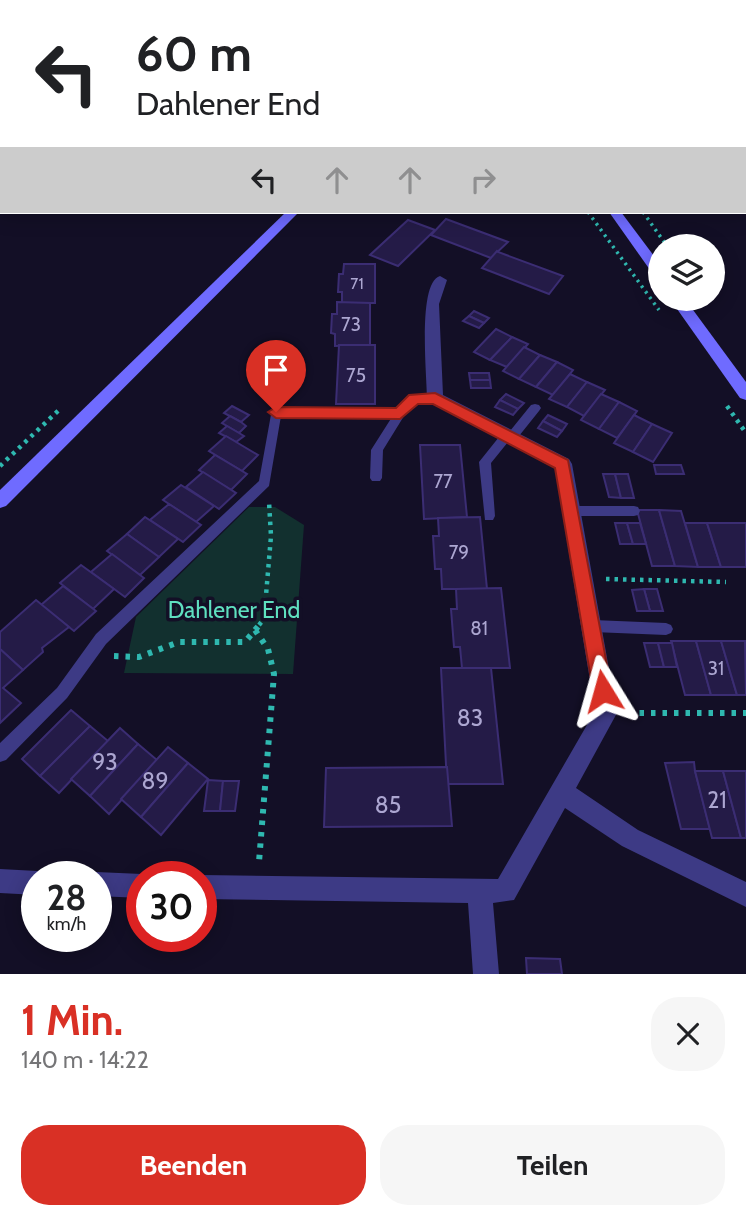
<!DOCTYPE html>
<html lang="de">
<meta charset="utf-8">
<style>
body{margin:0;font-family:Cabin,sans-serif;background:#f6f6f6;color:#202124;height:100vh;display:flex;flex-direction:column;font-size:26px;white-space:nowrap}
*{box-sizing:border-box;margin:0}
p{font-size:23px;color:#757577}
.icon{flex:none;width:38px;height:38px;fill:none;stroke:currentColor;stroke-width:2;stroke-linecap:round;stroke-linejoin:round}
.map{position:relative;height:974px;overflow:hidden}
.details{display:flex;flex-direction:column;background:#fff;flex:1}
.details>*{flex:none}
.top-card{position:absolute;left:0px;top:0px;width:747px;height:214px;box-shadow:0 4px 18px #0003;background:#fff;color:#202124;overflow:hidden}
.fabs{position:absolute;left:648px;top:234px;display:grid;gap:14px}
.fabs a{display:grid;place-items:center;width:77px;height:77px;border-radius:50%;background:#fff;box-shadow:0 4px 18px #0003;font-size:35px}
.speed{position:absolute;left:21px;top:861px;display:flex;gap:14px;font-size:35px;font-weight:700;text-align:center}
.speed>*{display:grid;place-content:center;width:91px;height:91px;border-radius:50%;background:#fff;box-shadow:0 4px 18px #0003;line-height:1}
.speed small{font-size:18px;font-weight:400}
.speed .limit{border:10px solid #d22;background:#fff;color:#111}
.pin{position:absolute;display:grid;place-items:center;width:60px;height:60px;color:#fff;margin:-72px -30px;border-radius:50% 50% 50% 0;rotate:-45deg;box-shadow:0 0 7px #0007}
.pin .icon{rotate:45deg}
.me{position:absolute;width:77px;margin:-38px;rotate:352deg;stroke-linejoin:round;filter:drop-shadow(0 0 5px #0008)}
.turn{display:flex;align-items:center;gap:24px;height:147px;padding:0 21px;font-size:32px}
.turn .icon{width:91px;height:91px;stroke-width:2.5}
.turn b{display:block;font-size:49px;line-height:60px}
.lanes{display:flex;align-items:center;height:66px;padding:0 21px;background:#0003;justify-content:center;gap:35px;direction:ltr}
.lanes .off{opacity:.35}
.round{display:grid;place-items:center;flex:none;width:74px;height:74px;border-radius:28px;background:#f6f6f6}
.headline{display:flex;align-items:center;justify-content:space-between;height:119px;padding:0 21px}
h1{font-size:42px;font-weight:700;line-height:52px;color:#d93025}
.button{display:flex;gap:14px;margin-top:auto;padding:14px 21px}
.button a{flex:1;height:80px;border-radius:28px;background:#d93025;color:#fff;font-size:28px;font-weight:700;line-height:80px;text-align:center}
.button a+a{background:#f6f6f6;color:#202124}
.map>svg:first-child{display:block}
.green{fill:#12302f}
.building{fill:#241b47;stroke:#3b2d73;stroke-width:2}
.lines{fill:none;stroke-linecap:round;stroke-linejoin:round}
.path-far2{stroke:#2fb8b0;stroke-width:3.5;stroke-dasharray:2.5 4.5;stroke-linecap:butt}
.path-far1{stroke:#2fb8b0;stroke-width:4.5;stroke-dasharray:3.5 5;stroke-linecap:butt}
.path{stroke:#2fb8b0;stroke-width:6;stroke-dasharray:4.5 7;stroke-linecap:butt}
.lane{fill:#3d3a85;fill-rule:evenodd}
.street{fill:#3d3a85;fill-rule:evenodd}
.secondary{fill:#6f6bff;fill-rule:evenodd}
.route{fill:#d93025;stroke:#8d1f18;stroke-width:2}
.labels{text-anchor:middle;stroke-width:7;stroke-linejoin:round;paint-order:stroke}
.far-number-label{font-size:16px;fill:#aca6d1}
.number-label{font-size:19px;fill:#aca6d1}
.park-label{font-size:23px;fill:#5fe0c0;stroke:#130f26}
.near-number-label{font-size:23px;fill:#aca6d1}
</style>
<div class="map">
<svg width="746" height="974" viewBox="0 0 746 974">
<rect width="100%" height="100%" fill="#130f26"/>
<path class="green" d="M249 507H275L304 525 293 674 124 673 136 617Z"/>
<g class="building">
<path d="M518 0H746L519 2Z"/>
<path d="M446 219 508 242 491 258 431 235Z"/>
<path d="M408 220 435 230 398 266 370 255Z"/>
<path d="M497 251 498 252 563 276 549 294 482 268Z"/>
<path d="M344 264H375V303H342V292H338L339 274H343Z"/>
<path d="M337 302 370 303V345L335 346V334L331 333 332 314H337Z"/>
<path d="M474 311 489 318 484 323 469 316Z"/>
<path d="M469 316 484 323 479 328 463 321Z"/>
<path d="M496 329 512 337 490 360 474 352Z"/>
<path d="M512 337 528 344 507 367 490 360Z"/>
<path d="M339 345H375V404H336Z"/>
<path d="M524 347 540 355 519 379 503 371Z"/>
<path d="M540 355 557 362 536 387 519 379Z"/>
<path d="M557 362 573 370 553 395 536 387Z"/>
<path d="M469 373H489L490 380H470Z"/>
<path d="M570 374 587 382 567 407 549 399Z"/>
<path d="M470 380H490L491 388H471Z"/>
<path d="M587 382 605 390 584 416 567 407Z"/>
<path d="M506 394 524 403 518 409 500 400Z"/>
<path d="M601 394 619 402 599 429 581 420Z"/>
<path d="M500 400 518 409 513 415 495 407Z"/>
<path d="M619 402 637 411 617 438 599 429Z"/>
<path d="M232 406 249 415 241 422 224 413Z"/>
<path d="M548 415 567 424 562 431 543 421Z"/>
<path d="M634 415 652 424 633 452 614 443Z"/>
<path d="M230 416 241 422 246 426 239 433 222 423Z"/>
<path d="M543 421 562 431 557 437 538 428Z"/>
<path d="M652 424 672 433 653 462 633 452Z"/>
<path d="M227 426 239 433 244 436 236 442 219 433Z"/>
<path d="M226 436 258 455 242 471 209 451Z"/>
<path d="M420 445H460L467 517 424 519Z"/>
<path d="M215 455 247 474 231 490 199 470Z"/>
<path d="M654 465H681L684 474H656Z"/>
<path d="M203 472 236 493 219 509 186 487Z"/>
<path d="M603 474H615L621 498 609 497Z"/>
<path d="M615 474H628L634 498H621Z"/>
<path d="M181 485 214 506 196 522 163 500Z"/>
<path d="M169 504 201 525 183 542 150 520Z"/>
<path d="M637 510H659L675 566H652Z"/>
<path d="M659 510 681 511 698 567 675 566Z"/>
<path d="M145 517 178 539 159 557 127 534Z"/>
<path d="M480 517 487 589H442L441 569H435L433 536H439L438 518Z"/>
<path d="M615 523H627L633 544H620Z"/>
<path d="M627 523H640L646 544H633Z"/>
<path d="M685 523H707L721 567H698Z"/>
<path d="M707 523H746V567H721Z"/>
<path d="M127 534 159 557 140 575 107 551Z"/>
<path d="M112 554 144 578 125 597 91 572Z"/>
<path d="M81 565 114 589 93 609 60 583Z"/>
<path d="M63 586 96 611 74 631 41 605Z"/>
<path d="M501 588 510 668H462L460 647H454L451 609H457L456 589Z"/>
<path d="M644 589H657L663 611H650Z"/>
<path d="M644 589 650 611H637L632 590Z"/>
<path d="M36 600 69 627 42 648 43 652 23 670 0 649V632Z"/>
<path d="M671 641H696L711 695H685Z"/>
<path d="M696 641H721L737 695H711Z"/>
<path d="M721 641H745L746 695H737Z"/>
<path d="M644 643H658L664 667H650Z"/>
<path d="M658 643H672L677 667H664Z"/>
<path d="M0 649 23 670 3 688 21 703 0 723Z"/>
<path d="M441 668H491L503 784H447Z"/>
<path d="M71 710 90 726 40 776 22 759Z"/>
<path d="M90 726 108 741 59 793 40 776Z"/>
<path d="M120 728 138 744 90 796 71 779Z"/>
<path d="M138 744 157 760 109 814 90 796Z"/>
<path d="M168 747 188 763 141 817 121 799Z"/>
<path d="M694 762 695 771 710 829H681L665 763Z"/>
<path d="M188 763 208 779 161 835 141 817Z"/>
<path d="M447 767 452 826 324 827 326 768Z"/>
<path d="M695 771H723L741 838H712Z"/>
<path d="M723 771H746V838H741Z"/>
<path d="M208 780 223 781 220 811H204Z"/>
<path d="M223 781H239L235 811H220Z"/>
<path d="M526 958 560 959 562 974H527Z"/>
</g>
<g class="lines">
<g class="path-far2">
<path d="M588 212 659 310"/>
<path d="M643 212 667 246"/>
</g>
<g class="path-far1">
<path d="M727 406 746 433"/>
<path d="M0 466 61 408"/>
<path d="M606 579 726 582"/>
<path d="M259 625 264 619 271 536 269 502"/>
</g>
<g class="path">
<path d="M255 630 261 623"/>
<path d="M114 656 139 657 179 642H245L255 630 268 649 274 674 259 862"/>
<path d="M628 713H746"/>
</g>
<g class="lane">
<path d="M435 394 439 395 441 398 439 401 417 403 404 416 383 450 382 478 380 481H372L370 478 371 450 392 417 281 416 269 486 106 644 67 698 6 760 0 762V743L57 688 96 634 259 481 272 409H397L410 396Z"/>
<path d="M535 404 539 405 541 408 539 411 515 441 508 442 491 463 495 516 493 520H485L479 462 503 432 510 431 531 405Z"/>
<path d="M571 506H634L638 507 640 511 638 515 634 516H571L567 515 565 511 567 507Z"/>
<path d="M593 620 666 623 671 625 673 629 671 633 666 635 593 632 588 630 586 626 588 622Z"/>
</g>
<g class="street">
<path d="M461 0H470L471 2H462Z"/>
<path d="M440 276 447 280 439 304 443 395 569 459 572 464 617 713 576 788 638 830 746 882V907L622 846 565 808 514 900 493 903 499 974H473L468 903 201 899V877H196L201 875 498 879 595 711 555 468 429 402 427 398C427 376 417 283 440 276Z"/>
<path d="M0 869 37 871 47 877H37V895L0 893Z"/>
<path d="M96 872 142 874 149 877H142V898L96 896V877H87Z"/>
</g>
<g class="secondary">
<path d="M455 0H464L465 2H456Z"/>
<path d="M286 212H299L6 506 0 508V490Z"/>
<path d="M609 212H621L660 264V278L655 277Z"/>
<path d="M670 299H685L746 382V400L740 398Z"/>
</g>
</g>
<path class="route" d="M435 393 568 460 612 691 610 698 603 701 596 698 593 691 555 468 433 404H418L400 419 276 418 268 412 276 407 396 408 409 395Z"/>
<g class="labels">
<g class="far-number-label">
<text x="357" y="289">71</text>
</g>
<g class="number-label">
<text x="351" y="331">73</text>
<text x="356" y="382">75</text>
<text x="443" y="488">77</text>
<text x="459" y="559">79</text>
<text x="479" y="635">81</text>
<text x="716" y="675">31</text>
</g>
<g class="park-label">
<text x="234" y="618">Dahlener End</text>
</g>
<g class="near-number-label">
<text x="470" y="726">83</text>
<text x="105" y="770">93</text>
<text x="155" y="789">89</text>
<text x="717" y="808">21</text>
<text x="388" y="813">85</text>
</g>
</g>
</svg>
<div class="fabs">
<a><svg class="icon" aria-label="layers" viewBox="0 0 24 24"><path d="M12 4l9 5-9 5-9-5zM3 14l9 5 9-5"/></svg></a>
</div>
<div class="speed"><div>28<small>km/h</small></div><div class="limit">30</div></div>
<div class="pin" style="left:276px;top:412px;background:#d93025"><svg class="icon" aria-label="arrive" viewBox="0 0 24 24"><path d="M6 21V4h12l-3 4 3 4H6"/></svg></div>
<svg class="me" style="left:603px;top:691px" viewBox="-20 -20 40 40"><path d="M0-17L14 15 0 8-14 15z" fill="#d93025" stroke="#fff" stroke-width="4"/></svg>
<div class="top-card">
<div class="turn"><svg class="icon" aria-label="left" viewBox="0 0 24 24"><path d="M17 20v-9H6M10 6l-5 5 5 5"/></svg><div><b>60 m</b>Dahlener End</div></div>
<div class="lanes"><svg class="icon" aria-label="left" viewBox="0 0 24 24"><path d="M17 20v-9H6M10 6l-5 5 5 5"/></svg><svg class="icon off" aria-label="ahead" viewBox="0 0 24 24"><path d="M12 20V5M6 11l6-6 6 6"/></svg><svg class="icon off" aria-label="ahead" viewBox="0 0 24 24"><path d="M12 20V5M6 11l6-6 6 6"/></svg><svg class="icon off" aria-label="right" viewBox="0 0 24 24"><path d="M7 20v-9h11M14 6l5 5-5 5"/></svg></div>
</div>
</div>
<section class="details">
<div class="headline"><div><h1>1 Min.</h1><p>140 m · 14:22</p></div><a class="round"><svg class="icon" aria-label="close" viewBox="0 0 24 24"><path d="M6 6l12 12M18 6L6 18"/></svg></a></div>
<div class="button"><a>Beenden</a><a>Teilen</a></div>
</section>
